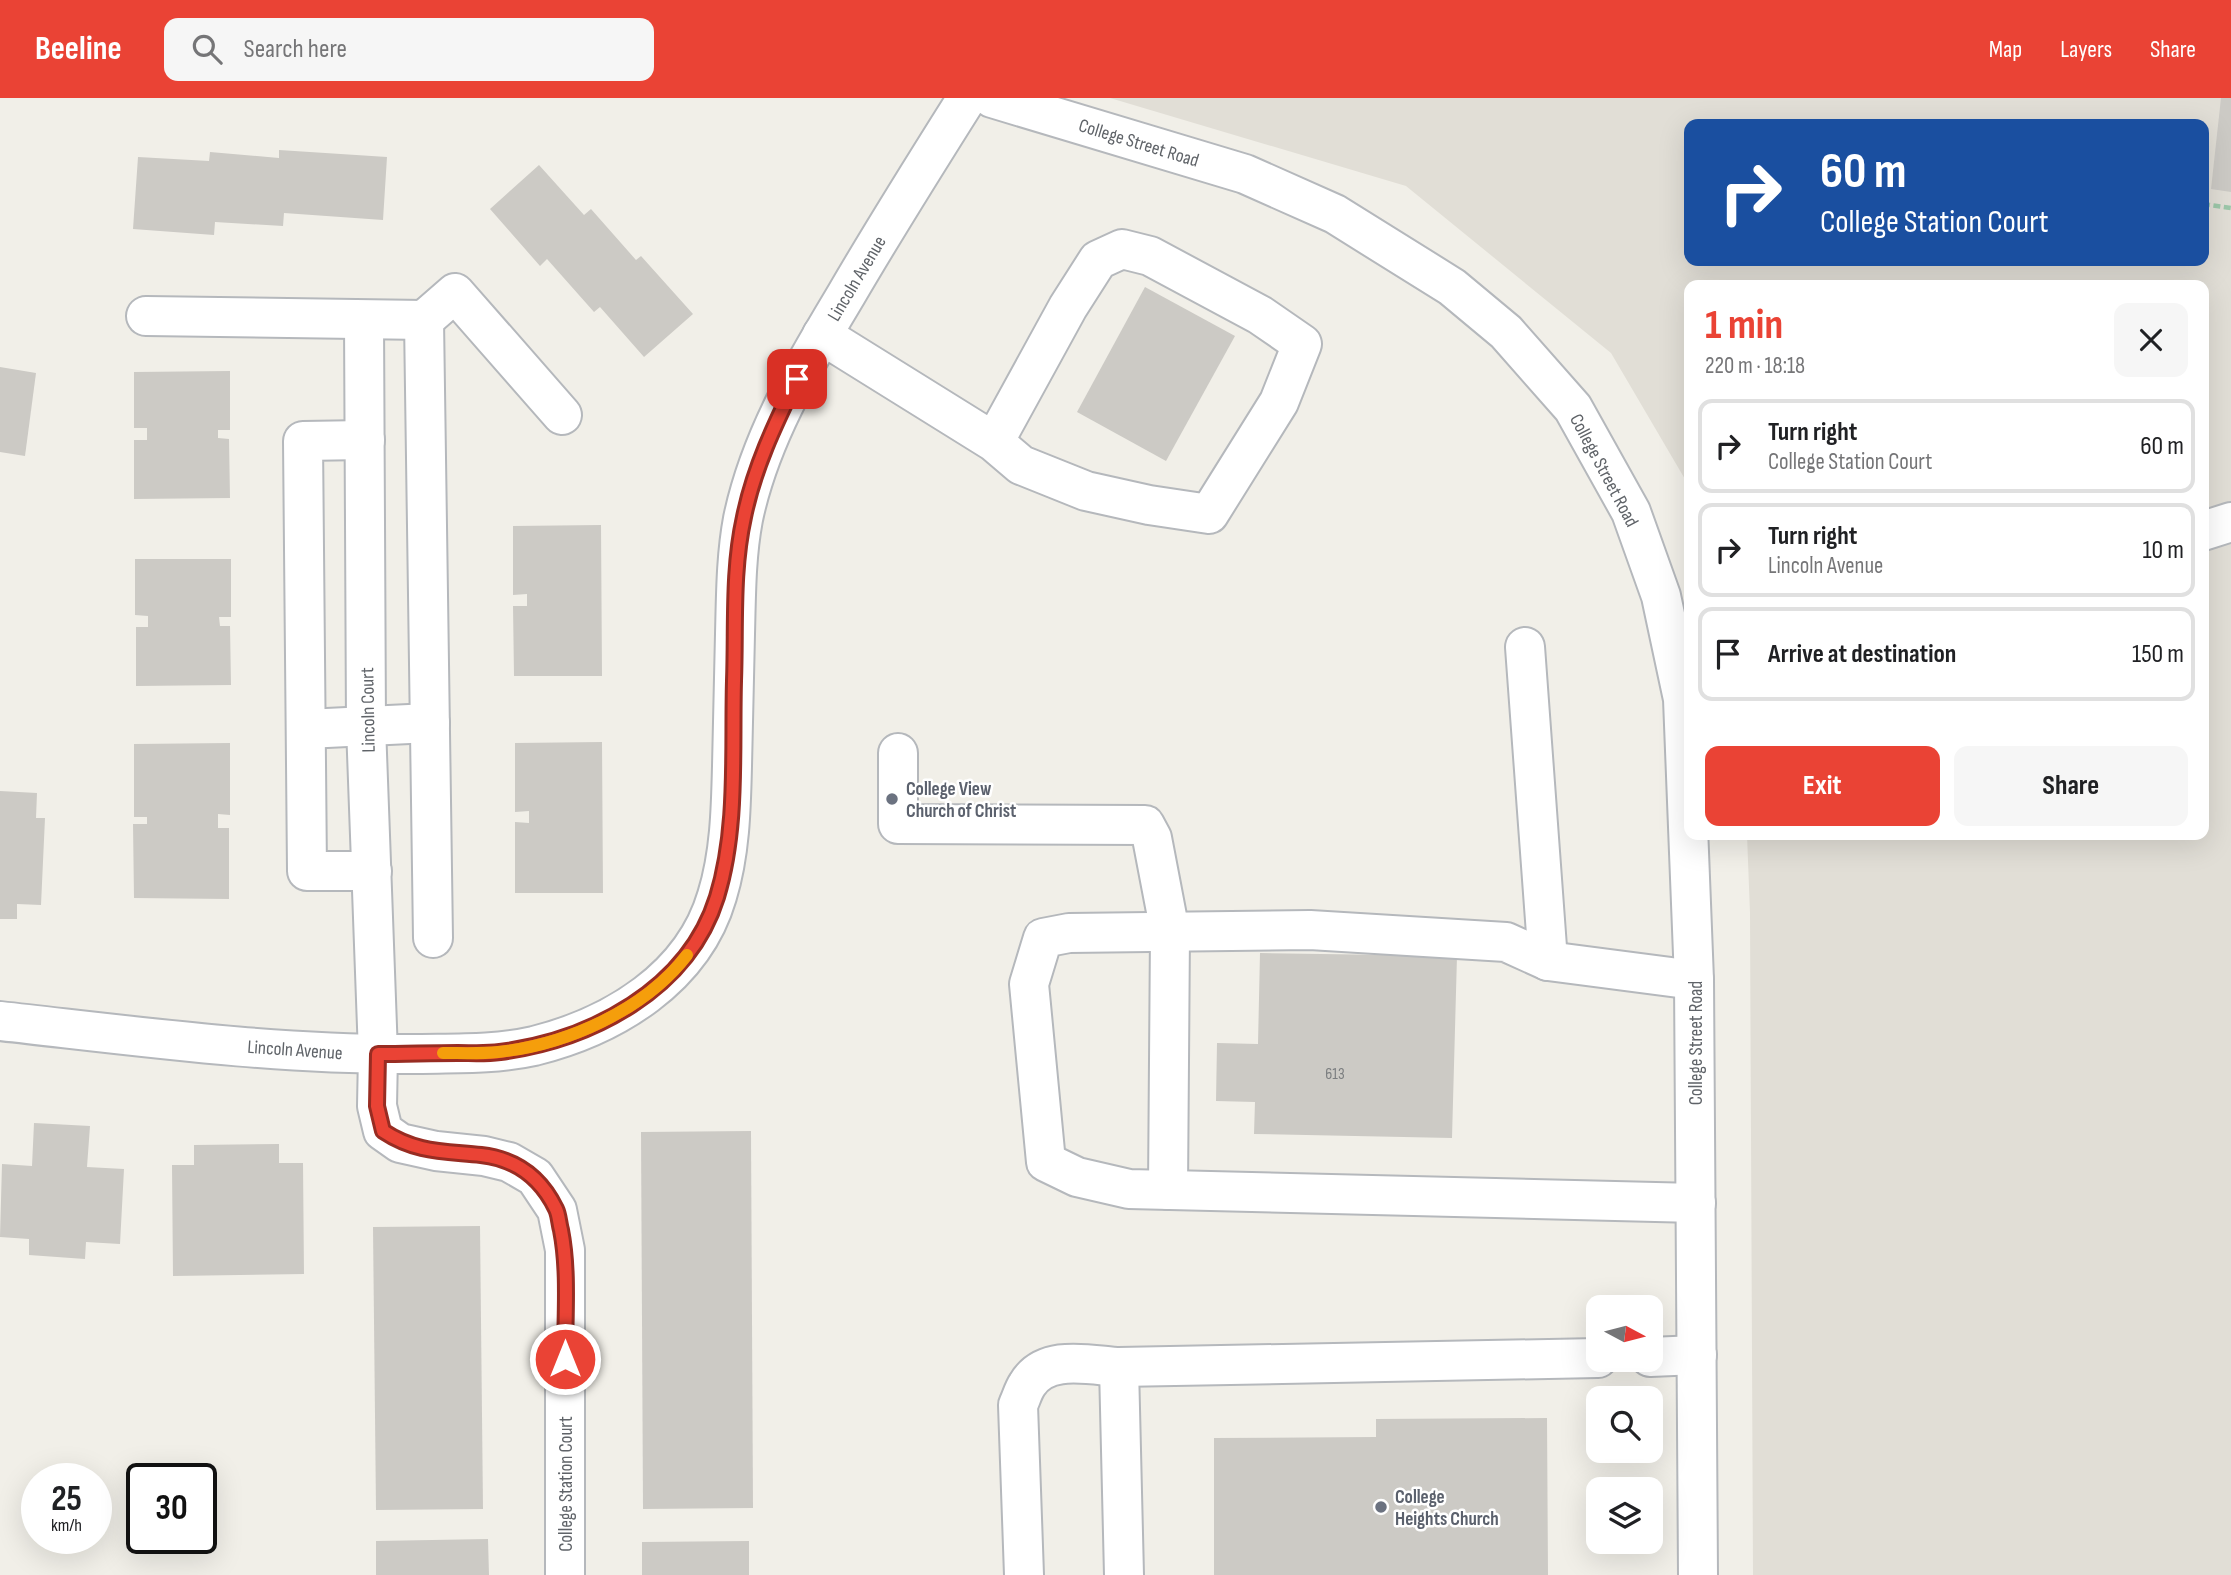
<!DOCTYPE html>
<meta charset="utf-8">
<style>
body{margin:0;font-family:"Sofia Sans Condensed",sans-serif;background:#f6f6f6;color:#202124;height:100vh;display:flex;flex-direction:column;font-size:26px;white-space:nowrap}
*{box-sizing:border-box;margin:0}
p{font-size:23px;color:#757577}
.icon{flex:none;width:38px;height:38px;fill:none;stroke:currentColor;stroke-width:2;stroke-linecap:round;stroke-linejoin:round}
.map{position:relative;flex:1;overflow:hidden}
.details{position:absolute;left:1684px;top:182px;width:525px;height:560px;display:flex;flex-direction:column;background:#fff;border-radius:14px;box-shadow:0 7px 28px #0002}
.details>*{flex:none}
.guide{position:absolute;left:1684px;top:21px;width:525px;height:147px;border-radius:14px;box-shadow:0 7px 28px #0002;background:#1a4fa0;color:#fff;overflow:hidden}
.needle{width:46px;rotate:97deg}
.controls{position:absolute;left:1586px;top:1197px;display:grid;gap:14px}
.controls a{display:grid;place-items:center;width:77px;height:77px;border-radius:14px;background:#fff;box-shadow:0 7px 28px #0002;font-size:35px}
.speed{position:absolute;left:21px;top:1365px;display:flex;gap:14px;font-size:35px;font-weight:700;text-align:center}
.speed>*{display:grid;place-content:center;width:91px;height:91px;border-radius:50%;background:#fff;box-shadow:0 7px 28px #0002;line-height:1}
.speed small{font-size:18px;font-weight:400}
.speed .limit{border:4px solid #111;border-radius:10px;background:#fff;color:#111}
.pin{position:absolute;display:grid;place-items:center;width:60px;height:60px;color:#fff;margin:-30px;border-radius:14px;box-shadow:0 4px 10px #0006}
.me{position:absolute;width:77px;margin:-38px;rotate:0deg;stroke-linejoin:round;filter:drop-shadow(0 0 5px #0008)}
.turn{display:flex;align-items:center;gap:24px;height:147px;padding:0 21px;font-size:32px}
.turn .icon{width:91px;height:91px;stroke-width:2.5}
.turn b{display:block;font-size:49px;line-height:60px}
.round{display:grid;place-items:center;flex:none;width:74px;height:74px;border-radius:14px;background:#f6f6f6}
.head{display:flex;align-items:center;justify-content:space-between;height:119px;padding:0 21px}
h1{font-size:42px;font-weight:700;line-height:52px;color:#ea4335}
.primary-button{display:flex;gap:14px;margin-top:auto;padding:14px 21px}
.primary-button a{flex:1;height:80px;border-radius:14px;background:#ea4335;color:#fff;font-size:28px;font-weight:700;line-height:80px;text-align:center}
.primary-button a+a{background:#f6f6f6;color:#202124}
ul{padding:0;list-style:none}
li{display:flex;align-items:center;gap:21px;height:94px;margin:0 14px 10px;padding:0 7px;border:4px solid #e0e0e0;border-radius:14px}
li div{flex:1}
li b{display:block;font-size:26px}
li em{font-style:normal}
header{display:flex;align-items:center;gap:42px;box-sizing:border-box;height:98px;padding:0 35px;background:#ea4335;color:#fff}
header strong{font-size:33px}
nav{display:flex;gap:38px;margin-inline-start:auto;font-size:24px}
.search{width:490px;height:63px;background:#f6f6f6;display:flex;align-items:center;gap:18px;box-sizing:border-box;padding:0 24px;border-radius:14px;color:#757577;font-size:26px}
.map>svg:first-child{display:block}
.education{fill:#e1ded6;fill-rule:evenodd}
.building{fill:#cccac5}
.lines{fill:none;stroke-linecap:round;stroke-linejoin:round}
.minor-casing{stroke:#b5b8bc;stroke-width:42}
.path{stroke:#9cc7a9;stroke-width:4.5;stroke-dasharray:7 3.5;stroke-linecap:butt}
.minor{stroke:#fff;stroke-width:38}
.route-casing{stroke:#982c22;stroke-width:18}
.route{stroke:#ea4335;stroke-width:12}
.slow{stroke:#f59e0b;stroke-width:12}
.worship-dot{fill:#6b7280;stroke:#fff;stroke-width:2.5}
.labels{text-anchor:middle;stroke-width:5;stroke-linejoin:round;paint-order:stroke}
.number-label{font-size:16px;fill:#7a7d7f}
.street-label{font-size:19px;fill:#5f6368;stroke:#fff}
.worship-label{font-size:19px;font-weight:bold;fill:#5b616d;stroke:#fff;text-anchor:start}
</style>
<header>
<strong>Beeline</strong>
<div class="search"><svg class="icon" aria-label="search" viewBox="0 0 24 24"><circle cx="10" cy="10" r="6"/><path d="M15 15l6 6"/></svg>Search here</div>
<nav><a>Map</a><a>Layers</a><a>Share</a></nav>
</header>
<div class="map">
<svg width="2231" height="1477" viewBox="0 0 2231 1477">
<rect width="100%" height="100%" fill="#f1efe8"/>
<path class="education" d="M1110 0H2231V1477H1753L1750 815 1747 737H2203V187H1689V388L1611 255 1406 88ZM1689 26H2203V163H1689Z"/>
<g class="building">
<path d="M2221 0H2231V94L2211 91Z"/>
<path d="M279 52 387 59 383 122 284 115 283 128 215 124 214 137 133 131 138 59 209 63 210 54 279 60Z"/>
<path d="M539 67 584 117 591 111 636 162 641 158 693 216 644 259 600 209 594 214 547 161 540 168 490 111Z"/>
<path d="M1145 189 1235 238 1166 363 1077 314Z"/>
<path d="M0 269 36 275 25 358 0 354Z"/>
<path d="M230 273V332H218V340L229 341 230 400 134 401V342H147V330H134V274Z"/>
<path d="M601 427 602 578H514L513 508H527V496L513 497V428Z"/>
<path d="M135 461H231V519H219L220 528H230L231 587 136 588V529H148V518L135 517Z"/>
<path d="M602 644 603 795H515V724L529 725V713L515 714V645Z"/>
<path d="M230 645V717L218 716V730H229V801L134 800 133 726H147V719H134V646Z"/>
<path d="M0 693 37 695 36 720H45L41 807 17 806V821H0Z"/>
<path d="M1260 855 1457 858 1452 1040 1254 1036 1255 1004 1216 1003 1217 945 1258 946Z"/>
<path d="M34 1025 90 1028 87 1069 124 1071 120 1146 86 1144 85 1161 29 1157V1141L0 1139 2 1066 32 1068Z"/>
<path d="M751 1033 753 1410 643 1411 641 1034Z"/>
<path d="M279 1046V1065H303L304 1176 173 1178 172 1067H194V1047Z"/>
<path d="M480 1128 483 1411 376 1412 373 1129Z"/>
<path d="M1547 1320 1548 1477H1214V1340L1376 1339V1321Z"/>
<path d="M488 1441 489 1477H376V1443Z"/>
<path d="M749 1443V1477H642V1444Z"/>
</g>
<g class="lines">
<g class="minor-casing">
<g id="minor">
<path d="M992 0 1245 76 1335 116 1452 189 1506 234 1573 310 1631 414 1661 498 1683 601 1694 882 1698 1477"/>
<path d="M146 218 424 222 455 195 562 317"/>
<path d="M364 222 366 628 378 956 377 1008 383 1033 400 1045 436 1053 484 1058 509 1064 535 1079 557 1112 565 1152V1477"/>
<path d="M424 222 433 840"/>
<path d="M822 237 994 344 1021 367 1086 393 1149 407 1209 416 1279 304 1302 246 1260 217 1150 158 1122 151 1098 162 1068 209 994 344"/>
<path d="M365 342 303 343 307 773H372"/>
<path d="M2203 433 2231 424"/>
<path d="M1525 549 1548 863"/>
<path d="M306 631 430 625"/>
<path d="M898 655V726L1145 727 1152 740 1170 834 1168 1092"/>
<path d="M1694 882 1548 863 1506 844 1310 832 1069 835 1043 840 1029 886 1046 1064 1077 1079 1129 1091 1696 1105"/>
<path d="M0 923C136 938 274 957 411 956 452 955 494 957 534 948 614 928 693 880 717 798 730 756 731 711 732 668 733 624 734 580 735 536 736 497 736 458 743 421 760 339 804 267 846 197 885 130 926 65 967 0"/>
<path d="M1650 1259 1697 1257"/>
<path d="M1119 1269 1124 1477"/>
<path d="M1024 1477 1018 1307C1021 1301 1023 1293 1027 1287 1045 1256 1089 1267 1119 1269L1598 1260"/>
</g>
</g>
<path class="path" d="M2203 106 2231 110"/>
<use href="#minor" class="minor"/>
</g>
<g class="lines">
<g class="route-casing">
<path id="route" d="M565 1261C565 1218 569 1173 561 1132 559 1125 559 1117 556 1111 541 1080 516 1061 481 1057 444 1053 416 1055 383 1033L377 1008 378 956C405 956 431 955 458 955 472 955 486 956 500 954 591 942 688 892 717 799 738 731 732 654 734 583 736 529 732 473 744 419 754 370 775 326 797 281"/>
</g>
<use href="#route" class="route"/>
<path class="slow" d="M443 955C461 955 480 956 498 954 566 947 645 912 687 857"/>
</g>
<g class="worship-dot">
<circle cx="892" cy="701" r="7"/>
<circle cx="1381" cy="1409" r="7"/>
</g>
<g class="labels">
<g class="number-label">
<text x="1335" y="981">613</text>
</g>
<g class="street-label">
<text transform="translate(1139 44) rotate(17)" y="7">College Street Road</text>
<text transform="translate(856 180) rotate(-59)" y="7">Lincoln Avenue</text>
<text transform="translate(1605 372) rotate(62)" y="7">College Street Road</text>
<text transform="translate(367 612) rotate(-91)" y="7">Lincoln Court</text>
<text transform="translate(1695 945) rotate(-90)" y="7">College Street Road</text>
<text transform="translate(295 951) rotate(4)" y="7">Lincoln Avenue</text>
<text transform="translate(565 1386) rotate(-90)" y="7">College Station Court</text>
</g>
<g class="worship-label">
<text x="906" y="697">College View<tspan x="906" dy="22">Church of Christ</tspan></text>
<text x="1395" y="1405">College<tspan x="1395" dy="22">Heights Church</tspan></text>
</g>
</g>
</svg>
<div class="controls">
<a><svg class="needle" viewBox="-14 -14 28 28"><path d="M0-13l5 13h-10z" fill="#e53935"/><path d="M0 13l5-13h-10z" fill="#757577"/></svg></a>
<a><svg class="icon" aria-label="search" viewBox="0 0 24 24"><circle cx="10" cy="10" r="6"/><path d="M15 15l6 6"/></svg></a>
<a><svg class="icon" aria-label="layers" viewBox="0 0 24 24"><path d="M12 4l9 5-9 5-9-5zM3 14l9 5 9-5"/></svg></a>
</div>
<div class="speed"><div>25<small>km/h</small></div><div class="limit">30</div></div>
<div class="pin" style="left:797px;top:281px;background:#d93025"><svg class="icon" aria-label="arrive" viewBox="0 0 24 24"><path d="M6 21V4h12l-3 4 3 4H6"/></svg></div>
<svg class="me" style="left:565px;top:1261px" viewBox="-20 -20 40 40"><circle r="17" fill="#ea4335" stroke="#fff" stroke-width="3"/><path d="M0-11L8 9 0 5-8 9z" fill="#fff"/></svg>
<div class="guide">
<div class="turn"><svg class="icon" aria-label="right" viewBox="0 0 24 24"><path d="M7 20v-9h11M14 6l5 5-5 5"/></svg><div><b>60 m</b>College Station Court</div></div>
</div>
<section class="details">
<div class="head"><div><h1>1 min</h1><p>220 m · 18:18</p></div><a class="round"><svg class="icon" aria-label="close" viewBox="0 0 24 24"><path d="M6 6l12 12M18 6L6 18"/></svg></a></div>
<ul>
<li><svg class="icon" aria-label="right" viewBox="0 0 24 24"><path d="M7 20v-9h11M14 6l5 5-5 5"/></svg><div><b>Turn right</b><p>College Station Court</p></div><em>60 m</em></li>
<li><svg class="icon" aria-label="right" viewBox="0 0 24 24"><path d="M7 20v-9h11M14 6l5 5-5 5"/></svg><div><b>Turn right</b><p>Lincoln Avenue</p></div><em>10 m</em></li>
<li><svg class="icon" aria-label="arrive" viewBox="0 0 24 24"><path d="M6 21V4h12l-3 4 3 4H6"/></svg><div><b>Arrive at destination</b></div><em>150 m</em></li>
</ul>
<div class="primary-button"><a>Exit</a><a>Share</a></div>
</section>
</div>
